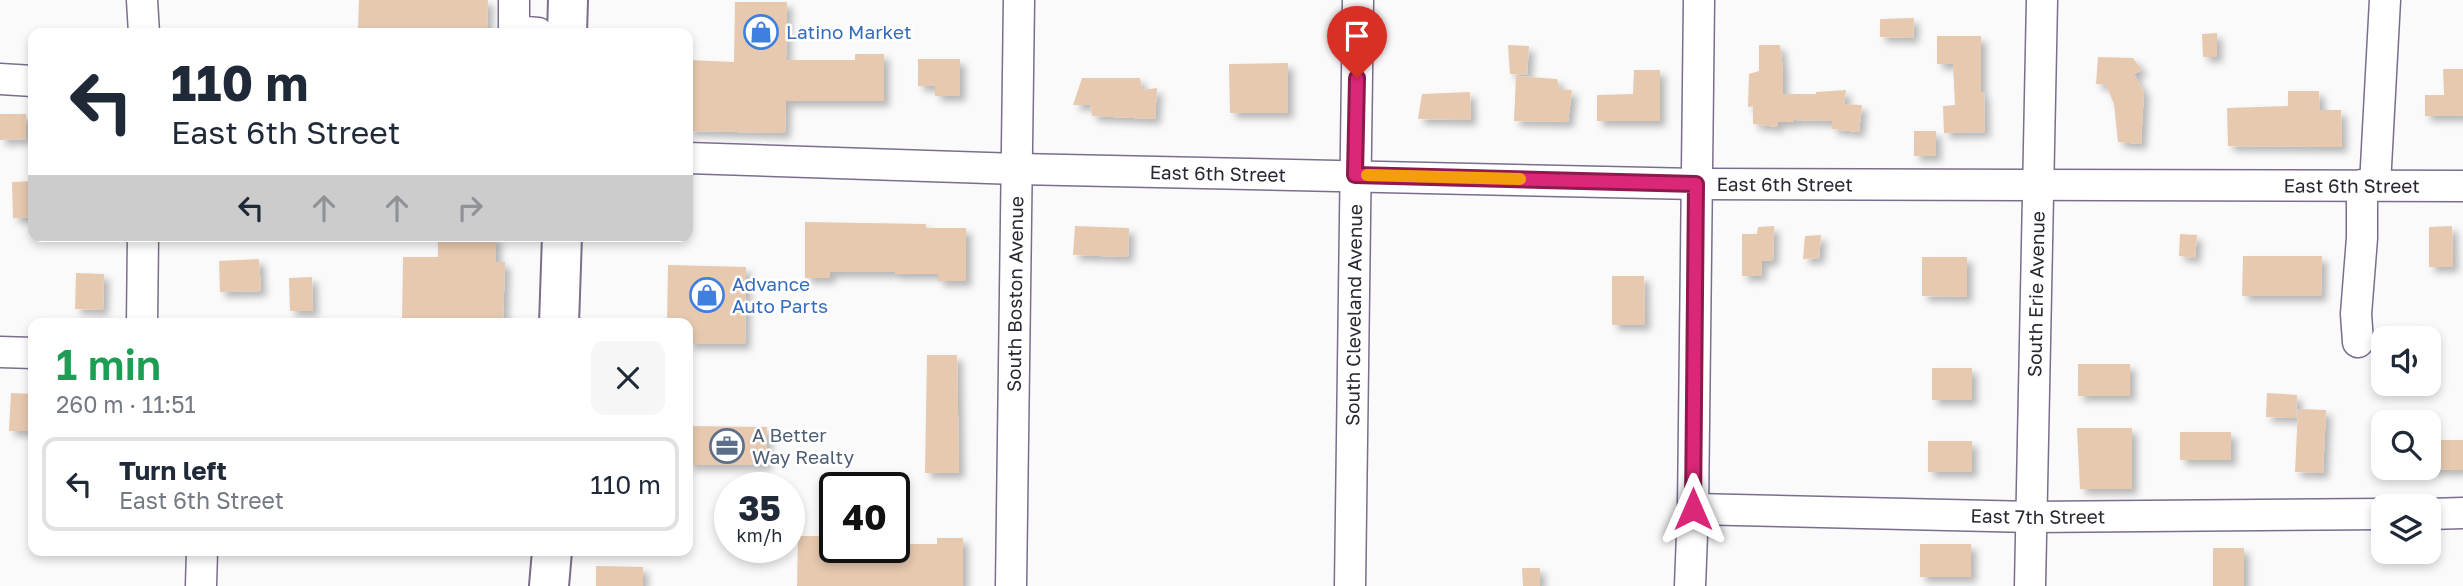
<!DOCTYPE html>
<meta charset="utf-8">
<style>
body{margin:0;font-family:"Golos Text",sans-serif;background:#f6f6f7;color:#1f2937;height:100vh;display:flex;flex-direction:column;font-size:26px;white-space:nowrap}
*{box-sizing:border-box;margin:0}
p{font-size:23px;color:#747a83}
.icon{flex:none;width:38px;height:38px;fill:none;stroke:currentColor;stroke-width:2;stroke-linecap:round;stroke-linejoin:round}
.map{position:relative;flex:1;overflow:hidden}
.side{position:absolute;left:28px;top:318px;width:665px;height:238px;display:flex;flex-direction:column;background:#fff;border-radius:14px;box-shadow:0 4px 10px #0003}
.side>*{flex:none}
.banner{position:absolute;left:28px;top:28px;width:665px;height:214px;border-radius:14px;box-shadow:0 4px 10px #0003;background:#fff;color:#1f2937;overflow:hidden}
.buttons{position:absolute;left:2371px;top:326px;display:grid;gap:14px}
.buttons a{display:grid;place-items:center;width:70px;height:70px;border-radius:14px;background:#fff;box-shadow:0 4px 10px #0003;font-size:35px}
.speed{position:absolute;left:714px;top:472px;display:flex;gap:14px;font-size:35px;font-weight:700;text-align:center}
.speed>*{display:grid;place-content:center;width:91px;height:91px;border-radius:50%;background:#fff;box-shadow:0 4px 10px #0003;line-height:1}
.speed small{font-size:18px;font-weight:400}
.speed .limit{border:4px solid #111;border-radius:10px;background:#fff;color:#111}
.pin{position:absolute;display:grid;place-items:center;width:60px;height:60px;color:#fff;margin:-72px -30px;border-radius:50% 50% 50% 0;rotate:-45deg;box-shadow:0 0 7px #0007}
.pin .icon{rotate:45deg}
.me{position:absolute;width:77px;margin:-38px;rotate:0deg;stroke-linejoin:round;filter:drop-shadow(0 0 5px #0008)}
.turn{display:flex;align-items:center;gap:24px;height:147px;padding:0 28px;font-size:32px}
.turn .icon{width:91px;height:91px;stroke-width:2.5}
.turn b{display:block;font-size:49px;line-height:60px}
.lanes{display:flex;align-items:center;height:66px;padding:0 28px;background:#0003;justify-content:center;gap:35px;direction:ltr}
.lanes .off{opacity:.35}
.round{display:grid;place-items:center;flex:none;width:74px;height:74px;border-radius:14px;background:#f6f6f7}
.head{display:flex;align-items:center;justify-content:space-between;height:119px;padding:0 28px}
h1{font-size:42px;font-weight:600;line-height:52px;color:#1e9e55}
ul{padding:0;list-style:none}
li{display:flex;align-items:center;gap:21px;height:94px;margin:0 14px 10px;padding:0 14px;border:4px solid #e0e1e3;border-radius:14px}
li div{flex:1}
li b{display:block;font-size:26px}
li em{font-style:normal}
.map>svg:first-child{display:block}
.building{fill:#e7c9b0;filter:url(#shadow)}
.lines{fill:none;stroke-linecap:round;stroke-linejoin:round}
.minor-casing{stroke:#7a6e8c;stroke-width:33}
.highway-casing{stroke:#7a6e8c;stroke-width:42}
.minor{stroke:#fff;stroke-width:30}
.highway{stroke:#fff;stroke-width:38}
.route-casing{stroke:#8e194d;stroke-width:18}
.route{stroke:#db2777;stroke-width:12}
.slow{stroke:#f59e0b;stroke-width:12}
.labels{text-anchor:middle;stroke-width:5;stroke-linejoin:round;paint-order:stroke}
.shop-label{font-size:19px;fill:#366cbe;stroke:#fff;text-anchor:start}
.street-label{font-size:19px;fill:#2b2632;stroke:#fff}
.service-label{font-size:19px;fill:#4e5e75;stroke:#fff;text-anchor:start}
</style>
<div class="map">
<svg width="2463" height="586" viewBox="0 0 2463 586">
<defs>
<filter id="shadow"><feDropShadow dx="5.5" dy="5.5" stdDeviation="3.5" flood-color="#0004"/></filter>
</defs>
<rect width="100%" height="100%" fill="#fafafa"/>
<g class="building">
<path d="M359 0H488L487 33 358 31Z"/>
<path d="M735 2H787L786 60H855V54H884V101H786L785 133 688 131V60L734 62Z"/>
<path d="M1914 18 1913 38 1880 37V19Z"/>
<path d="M2217 33V57H2203L2202 34Z"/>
<path d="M1937 36H1981V92H1984L1985 132 1944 133 1943 106 1955 105 1953 64H1937Z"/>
<path d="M1508 45 1529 46 1527 75 1510 74Z"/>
<path d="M1759 45H1780L1783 70V94H1816V92L1846 90 1844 104 1862 105 1859 132 1832 129V121L1794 120V122H1778V127L1753 124V106L1748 107 1749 74 1759 71Z"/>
<path d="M2098 57 2133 58 2142 70 2134 74 2144 92 2141 144 2118 142 2114 104 2106 85 2096 84Z"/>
<path d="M918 59H960V96H935V86H918Z"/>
<path d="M1288 63V113H1230L1229 64Z"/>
<path d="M2443 69H2463V116H2425V95H2444Z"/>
<path d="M1634 70H1660V121H1597V95L1633 94Z"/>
<path d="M1516 76 1557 79 1560 89 1572 90 1568 122 1514 121Z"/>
<path d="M1082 78H1140L1142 90 1157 88 1155 119 1092 116 1090 105H1073Z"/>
<path d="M2288 91H2319L2320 110H2341L2342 147 2228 146 2227 108 2288 106Z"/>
<path d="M1470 92 1471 120 1418 119 1422 94Z"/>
<path d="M0 114H26V139L0 140Z"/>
<rect x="1914" y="131" width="22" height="25"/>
<path d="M33 181V217L13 218 12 182Z"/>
<path d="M805 222 926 224V228H966V281H938V274H895V272H830V278H805Z"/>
<path d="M1075 226 1129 228 1128 257 1073 255Z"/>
<path d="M1774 226 1773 260 1762 261 1761 276H1742V234H1757L1758 227Z"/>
<path d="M2452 226 2453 267H2429V227Z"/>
<path d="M2180 234 2197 235 2195 258 2179 256Z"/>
<path d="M1821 235 1819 258 1803 259 1805 236Z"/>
<path d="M438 236H496V262H505L503 324 402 323 403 257H438Z"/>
<path d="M2243 256H2322L2321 296H2242Z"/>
<path d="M1922 257H1967V297L1922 296Z"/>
<path d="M259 259 261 291 220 292 219 261Z"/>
<path d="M668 265 746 267 745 344H688V324H667Z"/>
<path d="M76 273 104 274 103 310 75 309Z"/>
<path d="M1612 276H1644L1645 325H1612Z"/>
<path d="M312 277 313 311H290L289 278Z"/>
<path d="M927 355H957L959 473H925Z"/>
<rect x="2078" y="364" width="52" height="32"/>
<rect x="1932" y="368" width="40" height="32"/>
<path d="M11 393 33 394V431H9Z"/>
<path d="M2267 393 2297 395 2296 418 2266 417Z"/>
<path d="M2298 409 2326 410 2323 473 2295 472Z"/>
<path d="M688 426 767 427 766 465H688Z"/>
<path d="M2077 428H2132V489H2080Z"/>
<rect x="2180" y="432" width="51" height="28"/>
<rect x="2429" y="440" width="34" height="30"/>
<rect x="1928" y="441" width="44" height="31"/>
<path d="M798 536H824V548H894V544H937V538H963V586H797Z"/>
<rect x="1920" y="544" width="51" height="33"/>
<rect x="2213" y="548" width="31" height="38"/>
<path d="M596 566 643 567V586H596Z"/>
<path d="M1522 568H1540V586H1523Z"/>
</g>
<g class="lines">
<g class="minor-casing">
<g id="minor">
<path d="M142 0 144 33"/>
<path d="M514 0V31L538 33"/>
<path d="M0 79 33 81"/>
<path id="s1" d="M688 158 1018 169 1696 184 2463 186"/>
<path d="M2375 185 2385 0"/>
<path d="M142 324 143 236"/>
<path d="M2358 342 2356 314 2362 238V185"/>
<path d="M0 352 33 353"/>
<path id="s2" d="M1693 509 2032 517 2384 514"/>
<path d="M2429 514 2463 513"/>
<path d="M201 586 202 551"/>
<path id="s3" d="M1011 586 1019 0"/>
<path id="s4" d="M1350 586 1358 0"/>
<path d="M1690 586 1693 509 1699 0"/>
<path id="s5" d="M2030 586 2042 0"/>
</g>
</g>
<g class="highway-casing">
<g id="highway">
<path d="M567 33 568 0"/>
<path d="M559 324 562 236"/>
<path d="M549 586 552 551"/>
</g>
</g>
<use href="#minor" class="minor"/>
<use href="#highway" class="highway"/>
</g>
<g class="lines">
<g class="route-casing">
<path id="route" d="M1357 78 1355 175 1696 184 1693 509"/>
</g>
<use href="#route" class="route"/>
<path class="slow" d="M1367 175 1520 179"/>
</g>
<defs>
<g id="shop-ring" transform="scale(1.75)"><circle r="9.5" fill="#fff" stroke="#3f7fe0" stroke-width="1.5"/><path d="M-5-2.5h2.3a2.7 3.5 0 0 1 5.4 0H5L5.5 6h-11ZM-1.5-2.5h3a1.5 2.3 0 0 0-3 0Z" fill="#3f7fe0"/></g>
<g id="office-ring" transform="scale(1.75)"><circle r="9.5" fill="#fff" stroke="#5c6f8a" stroke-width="1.5"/><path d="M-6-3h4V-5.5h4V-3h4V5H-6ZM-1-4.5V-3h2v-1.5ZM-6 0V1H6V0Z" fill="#5c6f8a"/></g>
</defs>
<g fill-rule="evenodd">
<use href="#shop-ring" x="761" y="32"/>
<use href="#shop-ring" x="707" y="295"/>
<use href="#office-ring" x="727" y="446"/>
</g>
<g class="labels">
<g class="shop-label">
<text x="786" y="39">Latino Market</text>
<text x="732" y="291">Advance<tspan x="732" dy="22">Auto Parts</tspan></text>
</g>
<g class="street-label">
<text dy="7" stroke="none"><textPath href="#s1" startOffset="530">East 6th Street</textPath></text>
<text dy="7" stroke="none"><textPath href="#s1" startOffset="1097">East 6th Street</textPath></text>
<text dy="7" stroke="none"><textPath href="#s1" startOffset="1664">East 6th Street</textPath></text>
<text dy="7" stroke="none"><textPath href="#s3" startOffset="292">South Boston Avenue</textPath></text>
<text dy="7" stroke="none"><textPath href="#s5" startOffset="292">South Erie Avenue</textPath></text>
<text dy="7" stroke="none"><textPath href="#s4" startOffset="271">South Cleveland Avenue</textPath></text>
<text dy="7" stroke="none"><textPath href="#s2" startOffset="345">East 7th Street</textPath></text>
</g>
<g class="service-label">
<text x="752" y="442">A Better<tspan x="752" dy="22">Way Realty</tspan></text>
</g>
</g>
</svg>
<div class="buttons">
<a><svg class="icon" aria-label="sound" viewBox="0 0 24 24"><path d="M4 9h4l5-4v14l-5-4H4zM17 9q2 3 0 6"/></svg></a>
<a><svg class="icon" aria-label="search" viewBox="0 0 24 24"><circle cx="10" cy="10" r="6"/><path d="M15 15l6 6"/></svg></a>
<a><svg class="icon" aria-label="layers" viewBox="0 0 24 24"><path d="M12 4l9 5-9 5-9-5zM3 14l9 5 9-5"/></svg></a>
</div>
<div class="speed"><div>35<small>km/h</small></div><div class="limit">40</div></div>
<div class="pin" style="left:1357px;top:78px;background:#d93025"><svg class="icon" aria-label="arrive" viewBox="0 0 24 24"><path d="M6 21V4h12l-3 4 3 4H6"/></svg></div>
<svg class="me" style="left:1693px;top:509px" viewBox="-20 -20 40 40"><path d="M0-17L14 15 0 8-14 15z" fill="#db2777" stroke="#fff" stroke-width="4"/></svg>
<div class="banner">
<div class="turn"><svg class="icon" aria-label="left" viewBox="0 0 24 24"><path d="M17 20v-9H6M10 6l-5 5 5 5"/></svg><div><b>110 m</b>East 6th Street</div></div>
<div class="lanes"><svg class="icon" aria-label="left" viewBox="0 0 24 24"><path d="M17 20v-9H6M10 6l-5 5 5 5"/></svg><svg class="icon off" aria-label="ahead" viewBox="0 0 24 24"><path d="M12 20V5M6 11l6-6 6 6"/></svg><svg class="icon off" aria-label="ahead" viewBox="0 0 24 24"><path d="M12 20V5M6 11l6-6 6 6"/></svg><svg class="icon off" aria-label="right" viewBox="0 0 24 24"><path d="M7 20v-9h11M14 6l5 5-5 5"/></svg></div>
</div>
<section class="side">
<div class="head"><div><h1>1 min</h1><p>260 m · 11:51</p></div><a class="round"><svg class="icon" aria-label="close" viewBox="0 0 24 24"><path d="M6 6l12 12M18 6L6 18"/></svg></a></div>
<ul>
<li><svg class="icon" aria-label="left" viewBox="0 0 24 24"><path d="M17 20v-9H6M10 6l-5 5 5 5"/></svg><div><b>Turn left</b><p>East 6th Street</p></div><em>110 m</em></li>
</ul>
</section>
</div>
